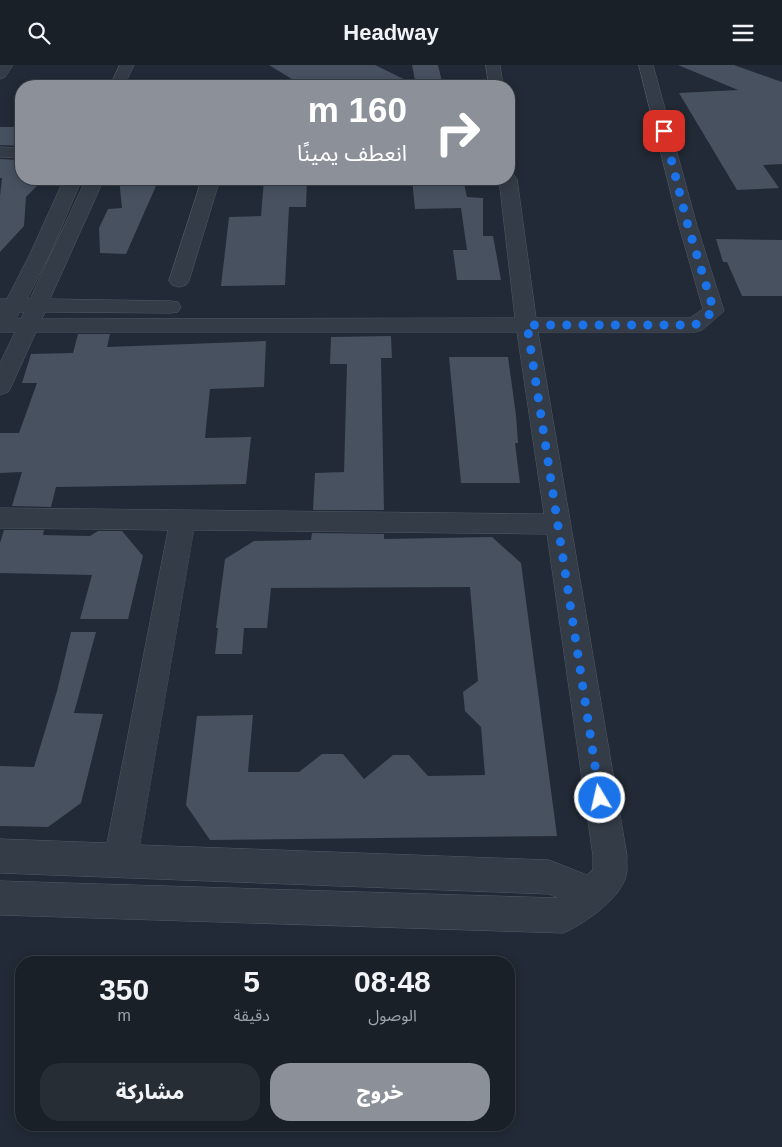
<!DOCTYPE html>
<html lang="ar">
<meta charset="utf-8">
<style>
body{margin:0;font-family:Arial,"Noto Sans Arabic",sans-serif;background:#262d34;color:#f1f3f6;direction:rtl;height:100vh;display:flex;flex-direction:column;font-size:19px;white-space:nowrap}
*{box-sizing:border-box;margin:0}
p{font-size:16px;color:#9fa3a8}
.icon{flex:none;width:28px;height:28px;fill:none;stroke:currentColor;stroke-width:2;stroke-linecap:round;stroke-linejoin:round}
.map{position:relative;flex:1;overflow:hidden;direction:ltr}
.panel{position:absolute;left:15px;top:891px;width:500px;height:175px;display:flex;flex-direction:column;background:#192028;border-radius:20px;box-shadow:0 2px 12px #0003,0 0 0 1px #373e45;direction:rtl}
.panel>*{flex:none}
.banner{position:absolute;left:15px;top:15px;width:500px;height:105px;border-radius:20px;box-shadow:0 2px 12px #0003,0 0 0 1px #373e45;direction:rtl;background:#8c9099;color:#fff;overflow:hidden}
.pin{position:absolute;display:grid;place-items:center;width:42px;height:42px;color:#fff;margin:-21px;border-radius:10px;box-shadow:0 2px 8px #0006}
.me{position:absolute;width:55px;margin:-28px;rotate:351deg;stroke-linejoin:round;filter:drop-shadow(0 0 4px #0008)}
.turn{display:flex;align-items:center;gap:18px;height:105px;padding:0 25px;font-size:22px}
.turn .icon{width:65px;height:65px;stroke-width:2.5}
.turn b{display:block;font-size:35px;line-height:42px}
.eta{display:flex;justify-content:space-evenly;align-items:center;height:85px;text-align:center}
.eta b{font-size:30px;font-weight:800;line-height:35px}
.cta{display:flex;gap:10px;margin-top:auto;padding:10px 25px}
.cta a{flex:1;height:58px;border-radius:20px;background:#8c9099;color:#fff;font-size:20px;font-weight:800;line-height:58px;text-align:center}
.cta a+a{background:#262d34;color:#f1f3f6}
header{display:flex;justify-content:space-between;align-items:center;height:65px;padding:0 25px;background:#192028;font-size:22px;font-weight:800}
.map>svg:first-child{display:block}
.building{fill:#475160}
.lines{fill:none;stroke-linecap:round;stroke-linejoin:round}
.minor-casing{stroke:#515a65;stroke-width:1}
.minor{fill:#343c47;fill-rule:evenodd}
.route{stroke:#1a73e8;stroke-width:9;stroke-dasharray:0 16.2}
</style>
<header><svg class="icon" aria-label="menu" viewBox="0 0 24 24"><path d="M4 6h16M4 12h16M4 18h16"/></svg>Headway<svg class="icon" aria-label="search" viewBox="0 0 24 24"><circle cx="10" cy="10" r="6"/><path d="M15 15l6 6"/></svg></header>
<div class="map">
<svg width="782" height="1082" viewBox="0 0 782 1082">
<rect width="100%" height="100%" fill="#212a36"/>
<g class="building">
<path d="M269 0H375L416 20 412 0H438L443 21H303Z"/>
<path d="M678 0H734L782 17V99L763 100 779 123 737 125 679 28 738 25Z"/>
<path d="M0 62H21V81L0 80Z"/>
<path d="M0 94 21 95V114H44L26 132 24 161 0 187V131L2 113H0Z"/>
<path d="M119 114H159L126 189 100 188 99 163 108 144 122 143Z"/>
<path d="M264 114H307L306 142H289L285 220 221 221 229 152 261 151Z"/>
<path d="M412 114H463L467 132 483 133V171H493L501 215H457L453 185H467L461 143 415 144Z"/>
<path d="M716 174 782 175V231H742L727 197H723Z"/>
<path d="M78 269H110L107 282 266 276 264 322 210 324 205 373 251 372 246 419 56 422 51 442 12 441 22 407 0 408V368H19L37 318H22L31 289 73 288Z"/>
<path d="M391 271 392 293H381L384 445H313L315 408 344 407 347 299H330L331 272Z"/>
<path d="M449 292H508L516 350 518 378H515L520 418H461Z"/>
<path d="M4 465H44L43 470 90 471 98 466H122L143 491 128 554H80L92 510 0 508V478Z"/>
<path d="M312 468 384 469V474L492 472 521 498 557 771 210 775 186 740 197 651 253 650 248 707H299L322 689H343L364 714 393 690H409L428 711 485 710 481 662 465 646 463 627 478 616 470 522 271 523 267 563H244L242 589H215L218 563H216L225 494 254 476 311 475Z"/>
<path d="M71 567H96L74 648 103 649 81 738 48 762 0 761V701L34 702 57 626Z"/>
</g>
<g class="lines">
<g class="minor-casing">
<g id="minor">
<path d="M0 0H13L5 12 0 14Z"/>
<path d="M120 0H134L124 21H110Z"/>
<path d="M486 0H500L503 21H489Z"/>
<path d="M639 0H653L697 161 724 246 702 265 695 267H538L627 791C626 797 628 805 626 811 621 833 583 860 563 868L0 850V816L558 833 549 829 0 808V774L107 778 168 465 0 463V443L544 449 517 267H36L11 322 8 327 0 330V298L15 267H0V234H7L30 189 64 114H82L50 189 27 234H30L86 114H104L50 234 171 236 178 237 181 242 178 247 171 248 45 247 42 254 515 253 499 114H509V109L514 110 517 114 536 253H690L703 244 679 161ZM20 247H24L21 254 17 253ZM194 465 547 469 593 791V804L587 810 549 795 140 780Z"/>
<path d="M0 82 21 83V93L0 92Z"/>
<path d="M202 114H220L189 216 186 220 179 222 172 220 169 216Z"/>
</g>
</g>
<use href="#minor" class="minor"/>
</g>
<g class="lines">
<path class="route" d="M600 733 527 260H695L714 246 688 161 664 66"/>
</g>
</svg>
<div class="pin" style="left:664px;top:66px;background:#d93025"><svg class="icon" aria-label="arrive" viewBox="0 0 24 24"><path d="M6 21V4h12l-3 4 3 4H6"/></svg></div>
<svg class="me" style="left:600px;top:733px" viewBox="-20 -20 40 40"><circle r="17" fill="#1a73e8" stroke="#fff" stroke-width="3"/><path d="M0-11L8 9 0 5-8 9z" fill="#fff"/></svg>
<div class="banner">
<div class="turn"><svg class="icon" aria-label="right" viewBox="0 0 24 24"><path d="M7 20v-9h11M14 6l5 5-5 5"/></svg><div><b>160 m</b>انعطف يمينًا</div></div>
</div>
<section class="panel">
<div class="eta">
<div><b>08:48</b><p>الوصول</p></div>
<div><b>5</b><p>دقيقة</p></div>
<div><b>350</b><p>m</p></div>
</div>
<div class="cta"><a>خروج</a><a>مشاركة</a></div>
</section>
</div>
